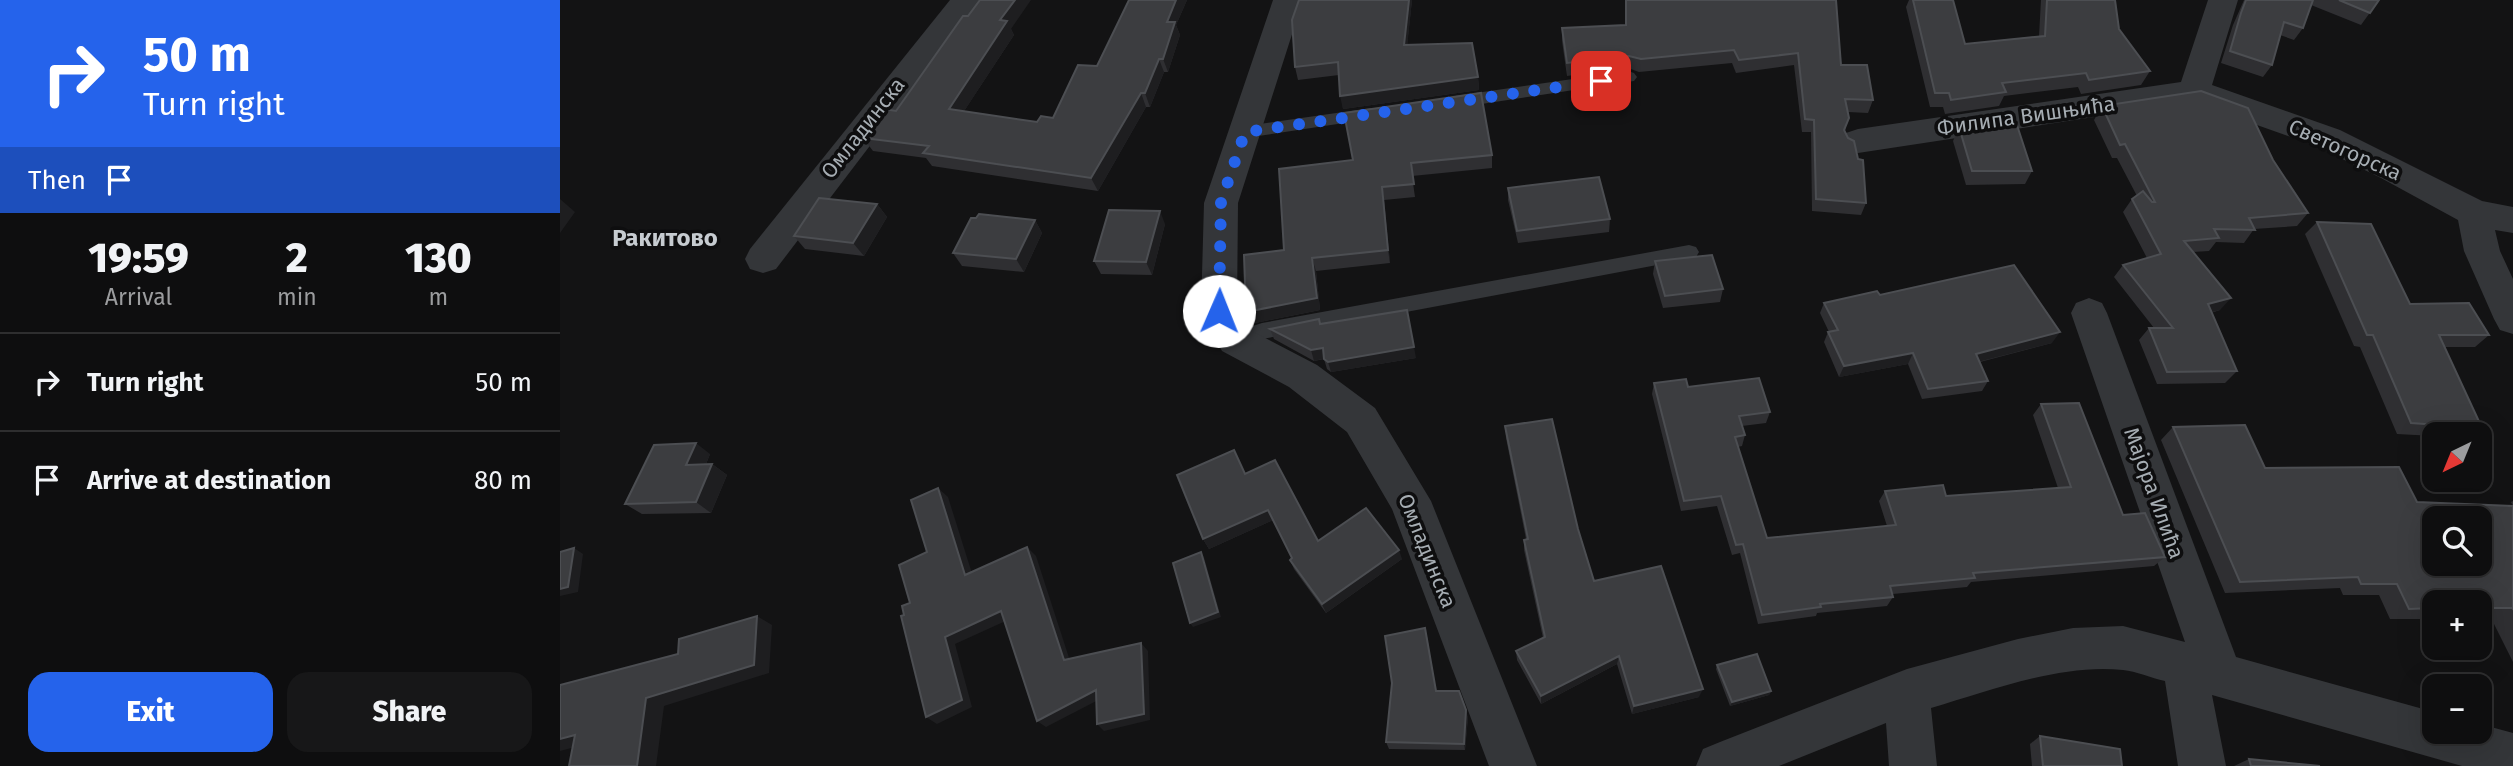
<!DOCTYPE html>
<meta charset="utf-8">
<style>
body{margin:0;font-family:"Fira Sans",sans-serif;background:#171718;color:#f1f3f6;height:100vh;display:flex;flex-direction:column;font-size:26px;white-space:nowrap}
*{box-sizing:border-box;margin:0}
p{font-size:23px;color:#9b9c9e}
.icon{flex:none;width:38px;height:38px;fill:none;stroke:currentColor;stroke-width:2;stroke-linecap:round;stroke-linejoin:round}
.map{position:relative;flex:1;overflow:hidden}
.side{display:flex;flex-direction:column;background:#0e0e0f;width:560px}
.side>*{flex:none}
.banner{background:#2563eb;color:#fff;overflow:hidden}
.needle{width:46px;rotate:223deg}
.buttons{position:absolute;left:1862px;top:422px;display:grid;gap:14px}
.buttons a{display:grid;place-items:center;width:70px;height:70px;border-radius:14px;background:#0e0e0f;box-shadow:0 7px 28px #0002,0 0 0 2px #2e2e2f;font-size:35px}
.pin{position:absolute;display:grid;place-items:center;width:60px;height:60px;color:#fff;margin:-30px;border-radius:14px;box-shadow:0 4px 10px #0006}
.me{position:absolute;width:77px;margin:-38px;rotate:1deg;stroke-linejoin:round;filter:drop-shadow(0 0 5px #0008)}
.turn{display:flex;align-items:center;gap:24px;height:147px;padding:0 28px;font-size:32px}
.turn .icon{width:91px;height:91px;stroke-width:2.5}
.turn b{display:block;font-size:49px;line-height:60px}
.then{display:flex;align-items:center;height:66px;padding:0 28px;background:#0003;gap:14px;font-size:26px}
.eta{display:flex;justify-content:space-evenly;align-items:center;height:119px;text-align:center}
.eta b{font-size:42px;font-weight:800;line-height:49px}
.primary-button{display:flex;gap:14px;margin-top:auto;padding:14px 28px}
.primary-button a{flex:1;height:80px;border-radius:21px;background:#2563eb;color:#fff;font-size:28px;font-weight:800;line-height:80px;text-align:center}
.primary-button a+a{background:#171718;color:#f1f3f6}
ul{padding:0;list-style:none}
li{display:flex;align-items:center;gap:21px;height:98px;padding:0 28px;border-top:2px solid #2e2e2f}
li div{flex:1}
li b{display:block;font-size:26px}
li em{font-style:normal}
main{display:flex;flex:1;min-height:0}
.map>svg:first-child{display:block}
.lines{fill:none;stroke-linecap:round;stroke-linejoin:round}
.lane{fill:#343639;fill-rule:evenodd}
.street{fill:#343639;fill-rule:evenodd}
.wall{fill:#2f2f32}
.shaded-wall{fill:#1e1e20}
.building{fill:#3c3d40;stroke:#4c4e52;stroke-width:2;fill-rule:evenodd}
.route{stroke:#2563eb;stroke-width:12;stroke-dasharray:0 21.6}
.labels{text-anchor:middle;stroke-width:7;stroke-linejoin:round;paint-order:stroke}
.street-label{font-size:21px;fill:#a6adb3;stroke:#0e0e0f}
.quarter-label{font-size:24px;font-weight:bold;fill:#c6cbd0;stroke:#0e0e0f}
</style>
<main>
<section class="side">
<div class="banner">
<div class="turn"><svg class="icon" aria-label="right" viewBox="0 0 24 24"><path d="M7 20v-9h11M14 6l5 5-5 5"/></svg><div><b>50 m</b>Turn right</div></div>
<div class="then">Then<svg class="icon" aria-label="arrive" viewBox="0 0 24 24"><path d="M6 21V4h12l-3 4 3 4H6"/></svg></div>
</div>
<div class="eta">
<div><b>19:59</b><p>Arrival</p></div>
<div><b>2</b><p>min</p></div>
<div><b>130</b><p>m</p></div>
</div>
<ul>
<li><svg class="icon" aria-label="right" viewBox="0 0 24 24"><path d="M7 20v-9h11M14 6l5 5-5 5"/></svg><div><b>Turn right</b></div><em>50 m</em></li>
<li><svg class="icon" aria-label="arrive" viewBox="0 0 24 24"><path d="M6 21V4h12l-3 4 3 4H6"/></svg><div><b>Arrive at destination</b></div><em>80 m</em></li>
</ul>
<div class="primary-button"><a>Exit</a><a>Share</a></div>
</section>
<div class="map">
<svg width="1953" height="766" viewBox="0 0 1953 766">
<rect width="100%" height="100%" fill="#131314"/>
<g class="lines">
<g class="lane">
<path d="M1068 71 1074 73 1077 77 1074 81 895 108 886 102 895 96Z"/>
<path d="M811 108 817 110 820 114 817 118 685 138 679 136 676 132 679 128 685 126Z"/>
<path d="M1129 245 1136 247 1139 252 1136 257 1129 259 702 339 675 348 668 346 665 340 668 334 702 323Z"/>
</g>
<g class="street">
<path d="M390 0H421L216 269 203 273 190 269 185 259 190 249Z"/>
<path d="M713 0H743L678 203 677 310 688 329 757 365 815 408 871 501 977 766H929L832 509 787 432 729 387 662 351 641 311 644 203Z"/>
<path d="M1648 0H1678L1652 85 1780 130 1922 201 1953 207V233L1935 230 1940 251 1953 279V334L1940 330 1934 319 1904 251 1898 220 1821 178 1756 146 1632 102 1298 153 1286 149 1282 141 1286 133 1298 129 1621 82Z"/>
<path d="M1529 298 1542 303 1547 313 1676 657 1874 712V732H1920V724L1953 733V766H1902L1652 695 1666 766H1618L1605 681C1591 678 1576 671 1563 670 1502 663 1429 691 1371 708L1377 766H1329L1326 723 1219 766H1136L1143 749 1160 742 1347 669 1458 639 1513 628 1563 626 1625 642 1511 313 1516 303Z"/>
</g>
</g>
<g class="wall">
<path d="M569 0H627L616 25 620 35 608 72H604L590 107H586L538 191 372 166 366 158 313 151 303 138 336 111 451 29 454 35 404 111 477 122 493 118 537 66Z"/>
<path d="M739 0H852L847 45 918 77 919 90 783 109 779 75 738 80 735 67Z"/>
<path d="M1065 0H1276L1281 65 1313 100 1308 113 1288 112 1285 132 1306 203 1301 215 1252 211 1251 132H1242L1234 65 1176 73 1172 63 1079 72 1068 68 1007 76 1002 41V28L1065 25Z"/>
<path d="M1349 0H1393L1405 44 1479 36 1481 0H1555L1559 29 1590 71 1581 85 1521 94 1518 87 1444 96 1439 106 1385 114 1383 107H1370L1346 7Z"/>
<path d="M1684 0H1819L1801 25 1751 5 1743 28 1734 40 1720 35 1712 65 1703 77 1661 63 1673 25Z"/>
<path d="M1542 106 1713 160 1748 213 1737 226 1694 229 1684 243 1656 242 1649 251 1633 252 1660 310 1651 313 1677 371 1665 383 1597 384 1579 340 1589 328H1594L1554 277 1563 265 1587 258 1563 212 1572 199 1577 196 1557 158H1552L1534 120Z"/>
<path d="M1399 127 1472 171 1465 184 1406 185 1393 141Z"/>
<path d="M932 155V168L852 176 855 197 824 200 830 263 756 271 760 310 690 324 724 250 719 169Z"/>
<path d="M948 188 1050 219 1049 232 958 243 948 200Z"/>
<path d="M317 204 327 217 304 256 245 249 234 236Z"/>
<path d="M475 220 482 233 464 272 402 266 393 253Z"/>
<path d="M1757 222 1850 304 1929 335 1915 347H1885L1922 428 1913 434H1874V436L1837 434 1800 347 1794 346 1745 234Z"/>
<path d="M605 224 592 275 541 274 534 261Z"/>
<path d="M1095 261 1163 289 1160 302 1103 308 1093 274Z"/>
<path d="M1320 295 1492 343 1420 362 1428 381 1422 391 1362 399 1348 364 1279 377 1264 342 1268 332H1269L1260 313 1264 303Z"/>
<path d="M759 319 761 324 856 358 771 372 767 369 764 359 754 361 714 339 710 329Z"/>
<path d="M1094 383 1128 387 1210 412 1206 423 1182 426 1185 435 1182 446 1178 447 1207 538 1327 526 1319 501 1325 491 1386 496 1498 488 1473 415 1481 404 1563 515 1605 557 1594 566 1411 582 1407 587 1333 594V597L1327 606 1257 613 1256 616 1198 624 1180 553 1172 555 1157 506 1121 511 1092 394Z"/>
<path d="M945 426 1018 529 1034 581 1139 697 1072 714 1057 664 981 704 957 660 956 651 983 638 964 550V540L966 539 946 438Z"/>
<path d="M1613 427 1705 468 1857 502 1953 506 1951 502 1953 501V662L1931 618H1920V602H1874V619H1830L1819 595H1783L1780 588 1665 593 1601 440Z"/>
<path d="M150 454 146 464H152L167 475 151 513 82 514 65 504Z"/>
<path d="M685 474 758 541 842 559 766 613 734 569 730 560 732 558 713 520 649 549 643 539Z"/>
<path d="M867 636 876 691 908 717 905 750 829 749 826 742Z"/>
<path d="M1157 665 1211 691 1209 695 1170 706 1156 669Z"/>
<path d="M1480 736 1562 766H1472L1470 744Z"/>
<path d="M1689 759 1760 766H1674Z"/>
</g>
<g class="shaded-wall">
<path d="M455 0H471L451 29 454 35 397 122 389 109 440 20Z"/>
<path d="M616 0H627L616 25 620 35 608 72 603 59 607 22Z"/>
<path d="M849 0H852L846 58 844 45Z"/>
<path d="M599 59 604 72 590 107 585 93Z"/>
<path d="M918 77 919 90 783 109 780 96Z"/>
<path d="M581 93 586 107 538 191 531 178Z"/>
<path d="M822 187 824 200 830 263 828 250Z"/>
<path d="M0 199 15 212 0 233Z"/>
<path d="M317 204 327 217 304 256 293 243Z"/>
<path d="M600 211 605 224 592 275 586 262Z"/>
<path d="M475 220 482 233 464 272 456 259Z"/>
<path d="M752 258 756 271 760 310 690 324 686 312Z"/>
<path d="M1671 298 1660 310 1637 316 1648 304Z"/>
<path d="M1500 332 1492 343 1410 364 1416 354Z"/>
<path d="M854 347 856 358 771 372 768 362Z"/>
<path d="M763 348 766 358 754 361 751 350Z"/>
<path d="M1353 353 1348 364 1279 377 1284 366Z"/>
<path d="M136 443 150 454 141 476 126 465Z"/>
<path d="M152 464 167 475 151 513 136 502Z"/>
<path d="M378 488 388 497 415 583 405 575Z"/>
<path d="M708 510 713 520 649 549 643 539Z"/>
<path d="M467 547 476 556 512 667 504 660Z"/>
<path d="M14 548 23 554 18 592 0 596V589Z"/>
<path d="M839 550 842 559 766 613 762 604Z"/>
<path d="M641 552 644 557 661 617 633 627 630 623Z"/>
<path d="M441 611 450 619 395 644 412 707 377 724 366 717 385 637Z"/>
<path d="M197 616 212 625 209 673 104 706 96 766H77L86 698Z"/>
<path d="M581 643 588 651 590 720 544 731 537 724Z"/>
<path d="M1059 656 1057 664 981 704V696Z"/>
<path d="M1143 689 1139 697 1072 714 1074 706Z"/>
<path d="M536 690 544 697 486 727 477 721Z"/>
<path d="M1211 691 1209 695 1170 706 1172 702Z"/>
<path d="M906 710 908 717 905 750 904 744Z"/>
<path d="M15 735 34 742 0 751V739Z"/>
</g>
<g class="building">
<path d="M420 0H455L440 20 447 21 389 109 477 122 481 116 493 118 518 65 537 66 569 0H616L607 22H615L603 59H599L585 93H581L531 178 363 153 369 146 303 138 324 109 336 111 403 16H408Z"/>
<path d="M739 0H849L844 45 912 43 918 77 780 96 778 62 735 67 732 20Z"/>
<path d="M1066 0H1276L1281 65H1307L1313 100 1285 99 1289 118 1284 130 1288 138 1294 141 1298 159 1303 160 1306 203 1256 199 1254 120 1245 119 1238 53 1179 60 1174 50 1081 59 1069 56 1007 63 1002 28 1066 25Z"/>
<path d="M1353 0H1393L1405 44 1485 36 1487 0H1555L1559 29 1590 71 1529 80 1526 73 1442 83 1446 92 1391 100 1389 93H1375Z"/>
<path d="M1686 0H1753L1743 28 1724 22 1712 65 1670 51 1681 13Z"/>
<path d="M1779 0H1819L1810 13Z"/>
<path d="M1641 91 1688 108 1713 160 1748 213 1689 218 1695 230 1654 229 1659 238 1624 241 1671 298 1648 304 1677 371 1607 372 1589 328H1613L1563 265 1601 254 1572 199 1583 191 1592 202H1595L1565 144 1560 145 1542 106Z"/>
<path d="M921 93 932 155 851 163 854 184 822 187 828 250 752 258 757 298 686 312 684 255 724 250 719 169 793 160 784 113Z"/>
<path d="M1455 119 1472 171H1412L1399 127Z"/>
<path d="M1039 177 1050 219 957 231 948 188Z"/>
<path d="M259 198 317 204 293 243 234 236Z"/>
<path d="M549 210 600 211 586 262 534 261Z"/>
<path d="M419 214 475 220 456 259 393 253 411 218H416Z"/>
<path d="M1757 222 1811 224 1850 304 1909 303 1929 335H1879L1922 428 1851 423 1813 335H1807Z"/>
<path d="M1152 255 1163 289 1105 296 1095 261Z"/>
<path d="M1454 265 1500 332 1416 354 1428 381 1368 389 1353 353 1284 366 1268 332 1278 330 1264 303 1317 291 1320 295Z"/>
<path d="M847 310 854 347 768 362 764 359 763 348 751 350 710 329 759 319 760 324Z"/>
<path d="M1199 378 1210 412 1179 416 1185 435 1175 437 1207 538 1336 525 1325 491 1383 485 1386 496 1511 487 1481 404 1519 403 1563 515 1585 513 1605 557 1413 573 1415 578 1330 586 1333 597 1260 604 1261 607 1202 615 1183 544 1176 545 1161 496 1124 501 1094 383 1126 379 1128 387Z"/>
<path d="M992 419 1018 529 1034 581 1101 566 1143 689 1074 706 1059 656 981 696 956 651 985 637 964 540 968 539 945 426Z"/>
<path d="M1685 425 1705 468 1839 467 1857 502 1953 506V609L1952 608H1920V602H1874V608L1849 609 1837 584H1801L1798 577 1680 582 1613 427ZM1874 518H1920V564H1874Z"/>
<path d="M136 443 126 465 152 464 136 502 65 504 94 445Z"/>
<path d="M674 450 685 474 715 460 758 541 806 508 839 550 762 604 730 560 732 558 708 510 643 539 617 475Z"/>
<path d="M378 488 405 575 467 547 504 660 581 643 584 714 537 724 536 690 477 721 441 611 385 637 402 700 366 717 341 616 344 615 342 606 350 603 339 565 367 552 351 500Z"/>
<path d="M14 548 8 587 0 589V552Z"/>
<path d="M641 552 658 612 630 623 613 563Z"/>
<path d="M197 616 194 665 86 698 77 766H9L15 735 0 739V685L118 654 119 639Z"/>
<path d="M865 628 876 691H899L906 710 904 744 826 742 832 683 825 636Z"/>
<path d="M1197 654 1211 691 1172 702 1157 665Z"/>
<path d="M1480 736 1560 749 1562 766H1483Z"/>
<path d="M1689 759 1760 766H1691Z"/>
</g>
<g class="lines">
<path class="route" d="M659 311 661 202 685 132 1041 81"/>
</g>
<g class="labels">
<g class="street-label">
<text transform="translate(1466 116) rotate(-8)" y="7">Филипа Вишњића</text>
<text transform="translate(303 128) rotate(-52)" y="7">Омладинска</text>
<text transform="translate(1785 150) rotate(24)" y="7">Светогорска</text>
<text transform="translate(1594 493) rotate(70)" y="7">Мајора Илића</text>
<text transform="translate(867 551) rotate(68)" y="7">Омладинска</text>
</g>
<g class="quarter-label">
<text x="105" y="246">Ракитово</text>
</g>
</g>
</svg>
<div class="buttons">
<a><svg class="needle" viewBox="-14 -14 28 28"><path d="M0-13l5 13h-10z" fill="#e53935"/><path d="M0 13l5-13h-10z" fill="#9b9c9e"/></svg></a>
<a><svg class="icon" aria-label="search" viewBox="0 0 24 24"><circle cx="10" cy="10" r="6"/><path d="M15 15l6 6"/></svg></a>
<a>+</a>
<a>−</a>
</div>
<div class="pin" style="left:1041px;top:81px;background:#d93025"><svg class="icon" aria-label="arrive" viewBox="0 0 24 24"><path d="M6 21V4h12l-3 4 3 4H6"/></svg></div>
<svg class="me" style="left:659px;top:311px" viewBox="-20 -20 40 40"><circle r="19" fill="#fff"/><path d="M0-13L10 11 0 6-10 11z" fill="#2563eb"/></svg>
</div>
</main>
